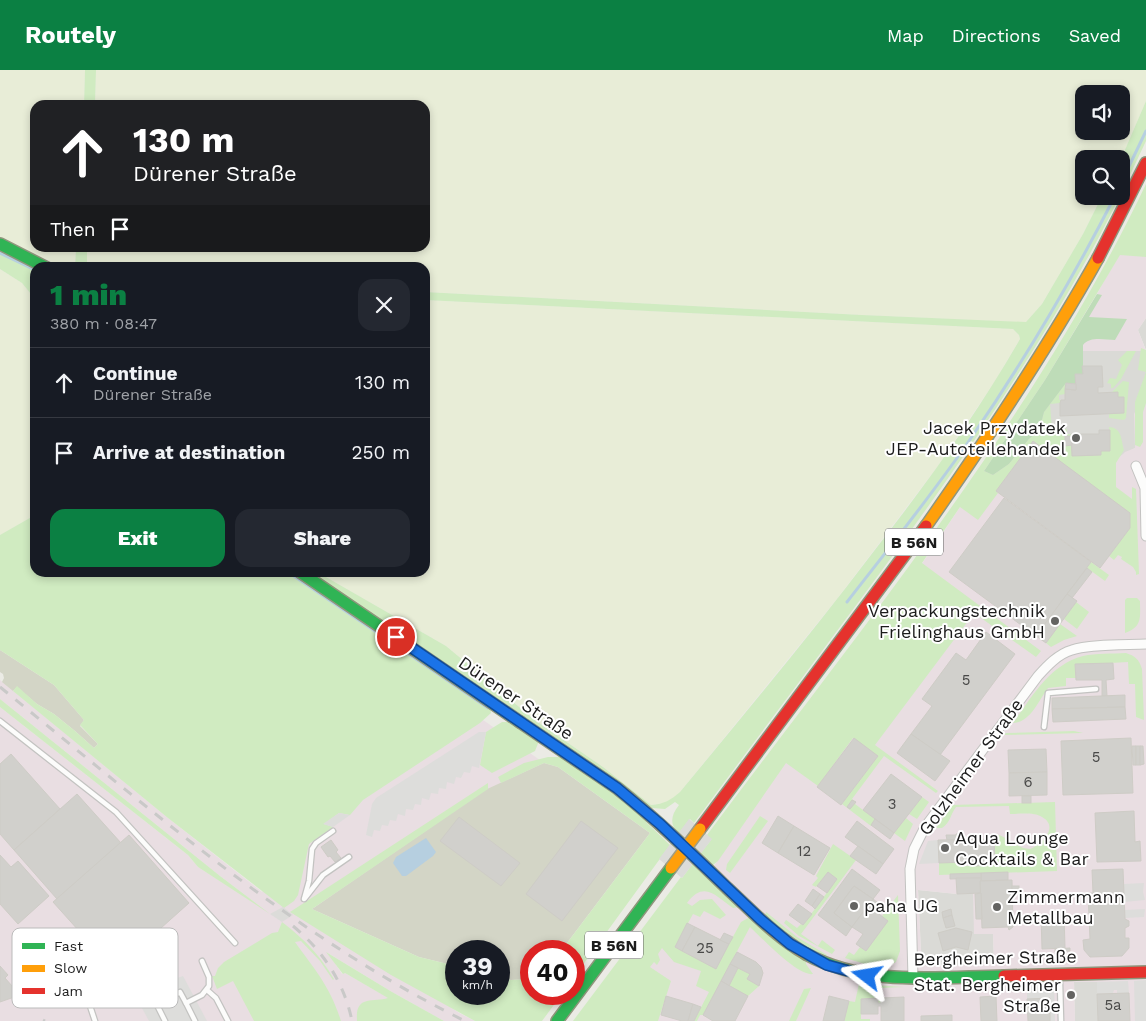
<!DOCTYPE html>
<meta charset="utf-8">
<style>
body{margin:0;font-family:"Work Sans",sans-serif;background:#242831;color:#f1f3f6;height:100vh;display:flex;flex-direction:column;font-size:19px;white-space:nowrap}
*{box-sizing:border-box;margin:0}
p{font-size:16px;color:#9ea1a6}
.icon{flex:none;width:28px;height:28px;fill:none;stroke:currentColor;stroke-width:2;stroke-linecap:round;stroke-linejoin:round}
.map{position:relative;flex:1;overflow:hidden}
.side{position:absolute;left:30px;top:192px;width:400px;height:315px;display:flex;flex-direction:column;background:#171b24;border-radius:15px;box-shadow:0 2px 8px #0003}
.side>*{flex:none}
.hud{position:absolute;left:30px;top:30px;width:400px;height:152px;border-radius:15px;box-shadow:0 2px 8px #0003;background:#202124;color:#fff;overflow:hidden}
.tools{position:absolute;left:1075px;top:15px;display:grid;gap:10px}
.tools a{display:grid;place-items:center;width:55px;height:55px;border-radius:10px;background:#171b24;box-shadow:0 2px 8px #0003;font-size:25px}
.speed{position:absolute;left:445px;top:870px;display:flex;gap:10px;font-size:25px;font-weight:700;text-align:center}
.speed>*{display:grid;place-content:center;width:65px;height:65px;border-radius:50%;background:#171b24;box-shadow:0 2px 8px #0003;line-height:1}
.speed small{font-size:12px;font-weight:400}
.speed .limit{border:8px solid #d22;background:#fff;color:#111}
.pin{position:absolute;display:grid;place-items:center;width:42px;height:42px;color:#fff;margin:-21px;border:2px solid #fff;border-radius:50%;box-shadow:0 1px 5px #0007}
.me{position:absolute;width:55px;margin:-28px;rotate:284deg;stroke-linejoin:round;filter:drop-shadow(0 0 4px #0008)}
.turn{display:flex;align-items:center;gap:18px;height:105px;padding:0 20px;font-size:22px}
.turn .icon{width:65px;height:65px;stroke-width:2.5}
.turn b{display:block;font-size:35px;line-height:42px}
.then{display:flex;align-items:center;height:48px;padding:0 20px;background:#0003;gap:10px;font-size:19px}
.round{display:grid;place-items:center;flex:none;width:52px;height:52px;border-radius:15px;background:#242831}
.headline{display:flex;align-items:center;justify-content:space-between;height:85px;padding:0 20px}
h1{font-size:30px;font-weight:800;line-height:38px;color:#0b8043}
.cta{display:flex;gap:10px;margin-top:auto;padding:10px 20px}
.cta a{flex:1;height:58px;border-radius:15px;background:#0b8043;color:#fff;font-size:20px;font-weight:800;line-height:58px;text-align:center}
.cta a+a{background:#242831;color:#f1f3f6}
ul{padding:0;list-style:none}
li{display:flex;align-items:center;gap:15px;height:70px;padding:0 20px;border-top:1px solid #363941}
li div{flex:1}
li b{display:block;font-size:19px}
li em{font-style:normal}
header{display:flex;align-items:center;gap:30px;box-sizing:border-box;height:70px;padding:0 25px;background:#0b8043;color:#fff}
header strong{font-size:24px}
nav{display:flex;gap:28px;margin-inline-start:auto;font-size:18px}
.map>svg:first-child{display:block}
.residential{fill:#dadad6}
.industrial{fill:#e9dee2;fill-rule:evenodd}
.construction{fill:#d3d5c6}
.farmland{fill:#e8edd7;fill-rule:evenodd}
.grass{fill:#d0ebc1}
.forest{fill:#bedcb8}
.parking{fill:#dddddb}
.water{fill:#b6cfe0}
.pier{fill:#dcdcd9}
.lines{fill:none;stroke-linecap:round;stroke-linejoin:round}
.stream{stroke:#b6cfe0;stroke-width:3}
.building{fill:#d1d0cc;stroke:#ceccc6}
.lane-casing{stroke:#c3c3c1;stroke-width:7}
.street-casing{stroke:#c3c3c1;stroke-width:11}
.fast-casing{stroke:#8f967c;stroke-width:14}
.slow-casing{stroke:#8f967c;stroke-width:14}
.jam-casing{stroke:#8f967c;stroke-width:14}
.lane{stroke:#fcfcfb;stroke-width:4.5}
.street{stroke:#fcfcfb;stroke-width:9}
.fast{stroke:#30b455;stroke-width:11}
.slow{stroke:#ff9f0a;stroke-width:11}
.jam{stroke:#e5322d;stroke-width:11}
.rail{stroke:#c9c9c8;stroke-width:3;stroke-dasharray:10 10;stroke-linecap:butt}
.slow-bridge-casing{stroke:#a19d81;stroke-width:14;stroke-linecap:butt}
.slow-bridge{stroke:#ff9f0a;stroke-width:11}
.route-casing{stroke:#114b97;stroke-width:12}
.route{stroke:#1a73e8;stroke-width:9}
.poi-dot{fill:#646462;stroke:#fff;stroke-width:2}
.labels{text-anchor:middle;stroke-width:4;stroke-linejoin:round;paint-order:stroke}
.number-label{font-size:15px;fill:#494948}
.shield{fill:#fff;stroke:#606060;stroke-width:1}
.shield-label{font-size:16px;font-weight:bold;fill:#1c1c1c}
.poi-label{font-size:18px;fill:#1c1c1c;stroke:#fff;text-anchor:end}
.street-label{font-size:18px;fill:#1c1c1c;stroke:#fff}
.key{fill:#fff;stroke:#bbb;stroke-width:1}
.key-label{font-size:14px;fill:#1c1c1c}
</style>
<header>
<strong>Routely</strong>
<nav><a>Map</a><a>Directions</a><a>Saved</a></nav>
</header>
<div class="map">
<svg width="1146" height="951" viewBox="0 0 1146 951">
<rect width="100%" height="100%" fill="#ebebe5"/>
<g class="residential">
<path d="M1146 248V318L1135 378 1122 385 1120 387 1079 391 1028 353 1075 281 1146 280 1138 260Z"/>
<path d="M918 820 957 824H973L993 864 994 894 936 896 926 893 922 888 921 881Z"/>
<path d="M1074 912H1097L1098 951H1075Z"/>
</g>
<g class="industrial">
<path d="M1146 146V248L1138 260 1146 281H1075L1028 353 1079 391 1120 387 1125 382 1135 378 1134 344 1146 318V951H1098L1097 912H1074L1075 951H597L705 809 930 482 1045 310 1097 224 1119 184ZM918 820 957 824H973L974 864H993L994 894 936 896 926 893 922 888 921 881Z"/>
<path d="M0 610 168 748 262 822 287 777 476 645 544 693 312 838 459 943 475 951H444L392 922 328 883 342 904 345 903 429 951H0V637L188 785 198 797 261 837 220 806 0 629Z"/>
</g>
<g class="construction">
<path d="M0 580 54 615 84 650 80 656 98 674 94 678 75 661 54 644 37 634 17 617 13 621 2 612 4 608 3 604 0 602Z"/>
<path d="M544 693 558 697 650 763 561 881H531V909L511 910 499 907V881H456V896L419 887 312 839 485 720Z"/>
</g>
<g class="farmland">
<path d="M0 0H85L84 35H35V178H76L75 197H62L0 167Z"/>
<path d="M96 0H1146V31L1121 89H1084V126H1102L1083 164 1042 234 1026 252H1015L862 245 425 222V198L87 197V178H425V35H95ZM1084 24H1121V61H1084Z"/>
<path d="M0 199 22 213 35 229V445L0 465Z"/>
<path d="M425 230 1013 259 1019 265 1020 269 993 314 937 397 836 530 680 722 672 730 665 733 651 735 603 697 536 651 446 576 319 503 425 502Z"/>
</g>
<g class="grass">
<path d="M85 0H96L95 35H84Z"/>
<path d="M1146 31V71L1121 124V89Z"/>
<path d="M1146 114V187L1120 185 1045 310 984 401 993 405 1009 394 1029 369 1039 361 1044 342 1066 313 1065 324 1059 325V330H1061L1060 333 1050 334 1052 360 1067 359V364H1071V366H1065L1066 376 1072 375V386L1100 385 1101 381H1110L1109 357C1122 358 1121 369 1124 380L1116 393V417L1132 429V417L1136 419 1139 504 1136 505V502L1133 497 1121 489 1122 487 1118 485 1114 490 1109 486 1130 458 1129 443 1033 372 996 421 998 423 978 450 960 437 922 493 1041 581 1036 587 974 543 875 675 938 721 936 723 884 686 852 729 856 732 855 734 875 749 871 756 842 734 878 686 853 668 818 716 786 693 718 791 713 795 711 794 700 784 711 770 707 765C862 557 1034 349 1146 114Z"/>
<path d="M1102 126H1120C1058 251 980 365 899 477 831 570 762 661 694 753L690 749 679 763C669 755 671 745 679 735L675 732 665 739 652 738 647 736 308 503H319L446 576 536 651 603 697 651 735C664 734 671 730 680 722 746 642 812 563 874 481 927 413 977 344 1020 269L1019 265 1013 259 425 230V222L862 245 1026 252 1042 234 1083 164Z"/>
<path d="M76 178H87V197H75Z"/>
<path d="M0 179 35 198V229L22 213 0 199Z"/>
<path d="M1141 278 1146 280V333L1143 342V372L1140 377 1135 375V332L1146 302 1138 300Z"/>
<path d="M1127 281H1136L1121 309 1113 318H1111V314L1107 313 1110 308 1116 309 1122 295 1118 290Z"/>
<path d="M1123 311 1129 312 1126 348 1124 350 1109 348V344L1124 343V327H1118V322H1112Z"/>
<path d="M35 445V502L293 503 486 634 490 638 491 643 480 653 363 730 350 745 339 743 324 754 333 757 309 774 298 825 294 831 284 838 168 748 13 621 17 616 37 634 54 644 75 661 94 678 98 674 80 655 84 650 54 615 0 580V465Z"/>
<path d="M1091 492 1109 505 1105 511 1087 498Z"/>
<path d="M1127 528H1137L1140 531C1140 546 1143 557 1125 563V530Z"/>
<path d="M1076 532 1089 542 1077 559 1064 549Z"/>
<path d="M1060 554 1077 566 1064 570 1051 577 1046 573Z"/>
<path d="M1126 583C1135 586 1139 589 1142 599L1144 650 1136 647 1135 614H1129L1128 592 1075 595 1076 608H1066V616L1048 618C1039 630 1030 653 1013 653 1032 627 1049 595 1083 586 1096 583 1112 584 1126 583Z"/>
<path d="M0 629 220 806 270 844 198 797 188 785 0 637Z"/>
<path d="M502 652H512L539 671 535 681 492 703 480 695 486 662Z"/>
<path d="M1074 661 1083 663 1004 665 1006 663Z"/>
<path d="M548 687H563L571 691 649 750 646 752 670 775 574 907V881H561L650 763 558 697 544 693 501 713 498 707 524 693Z"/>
<path d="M488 713V719L312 839 419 887 456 896V924H499V907L511 910 531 909V924H562L542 951H475L391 905 290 842Z"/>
<path d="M922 727 929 732 917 749 909 744Z"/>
<path d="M1055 732 1057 801 939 805V793L961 792 962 796H971V792H976L977 796 989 795V792L995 791 994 764C1007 765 1016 779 1030 779 1041 775 1060 757 1042 747 1034 742 1020 744 1010 744L1009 736 956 737C950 745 951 752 942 758H936L952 735Z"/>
<path d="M760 746 768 751 730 803 726 800 727 794Z"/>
<path d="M906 748 913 754 905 771 894 763Z"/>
<path d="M833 774 856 790 801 864 818 876 822 870 835 880 832 884 799 866 784 853 786 850 797 858 801 854 803 855 837 809 828 802 816 817 812 815 818 808 816 806Z"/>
<path d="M694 792 739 837 733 838C717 828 705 809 687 833L692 836 700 830 712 829 726 845 720 849 704 841 700 847 693 844 675 877 716 898 741 852 750 847 780 874 806 892V894L813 904C798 907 761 867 750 857L703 945H700L697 951H694L709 922 696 916 701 901 674 892 662 878 658 884 660 890 657 895 654 892 650 897 671 911 658 951H573L681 807 682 808Z"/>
<path d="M898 825 900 881 896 892C882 902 860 892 845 888L849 882 854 885 860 877 866 881 888 851 882 846Z"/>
<path d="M766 842 797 867 827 885 823 887 790 867 765 846Z"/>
<path d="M282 852C305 870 319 884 334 909L333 910 320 891 301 871 295 872C315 900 330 916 341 951H254L233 911 217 919 212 906H215L218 898 224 892 272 863 278 862Z"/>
<path d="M326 882 392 922 444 951H357C355 924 373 933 388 928L345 903 343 904Z"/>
<path d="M738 898 750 904 747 909 759 916 748 926 729 916Z"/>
<path d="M859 914 904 917 880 918 881 933H878L877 928 861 929V949H870V951H844L849 931 855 932Z"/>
<path d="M811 918 796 951H789L804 919Z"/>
</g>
<path class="forest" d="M1097 224 1102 225 1089 247 1127 249 1115 270C1105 270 1090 266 1083 275V304H1075L1076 314 1066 313 1044 342 1039 361 1029 369 1009 394 993 405 984 401 1045 310Z"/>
<g class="parking">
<path d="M479 662H486L479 698 472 696 470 703 464 702 461 708 456 707 454 714 447 712 446 719 439 718 438 724 431 723 429 730 422 728 421 735 415 734 413 740 406 739 405 746 398 744 396 751 390 750 388 756 382 755 380 761 374 760 372 767 366 765 372 734 376 728Z"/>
<path d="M339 743 350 745 333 757 323 754Z"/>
<path d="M938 770 939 793 919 794 928 771Z"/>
<path d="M1144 813 1143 822 1145 830 1124 832V814Z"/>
<path d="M1145 839 1144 847 1125 848V840Z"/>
<path d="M183 906 207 951H149L136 927 162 913Z"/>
<path d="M1146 910V951H1135L1134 911Z"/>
<path d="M1128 911 1129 923H1117V920H1114L1113 923 1097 924V912Z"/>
<path d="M1054 913 1055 951H1050V929H1027V914Z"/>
</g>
<path class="water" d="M426 768 436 782 433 786 406 806H402L393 793 396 787Z"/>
<g class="pier">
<path d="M689 749 712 769 682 808 659 789Z"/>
<path d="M283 837 293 845 282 852 270 844Z"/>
</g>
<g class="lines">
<g class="stream">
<path d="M1121 113 1146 61"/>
<path d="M0 183 35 200"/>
<path d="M288 502 488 638"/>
<path d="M847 532C889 478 932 425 971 368 1024 291 1072 210 1115 126"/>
</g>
</g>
<g class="building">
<path d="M1082 296H1102L1103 317H1098V323L1118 322V327H1124V343L1060 346V333L1061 330H1065V319L1076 320 1075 304H1083Z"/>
<path d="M1066 313 1076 314V320L1065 319Z"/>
<path d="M1099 360H1110V381H1101V385L1072 386 1071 364H1099Z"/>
<path d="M1065 366H1071L1072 375 1065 376Z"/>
<path d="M1033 371 1130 443V458L1100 498 996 421Z"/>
<path d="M1004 428 1091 492 1036 566 949 502Z"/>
<path d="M1087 498 1092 502 1072 528 1067 524Z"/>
<path d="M1067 524 1077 531 1046 573 1036 566Z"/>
<path d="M986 562 1015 584 940 685 911 664 932 636 922 629 956 583 966 590Z"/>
<path d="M1113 593 1114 609 1106 610 1107 626H1102V610H1076L1075 594Z"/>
<path d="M1125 625V637L1052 639V628Z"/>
<path d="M1125 637 1126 649 1053 652 1052 639Z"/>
<path d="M911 664 950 691 935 711 897 683Z"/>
<path d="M854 668 878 686 841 735 817 717Z"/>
<path d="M1131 668 1133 723 1063 725 1061 671Z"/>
<path d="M1132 676H1136V695H1133Z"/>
<rect x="1136" y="676" width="4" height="19"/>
<path d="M1140 676H1143L1144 694 1140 695Z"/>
<path d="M1046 679 1047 702 1009 703 1008 680Z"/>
<path d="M11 684 60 739 14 780 0 764V694Z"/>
<path d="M1047 702V725L1009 726V703Z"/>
<path d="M891 704 922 727 894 763 863 740Z"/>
<path d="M77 724 121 773 57 829 14 780Z"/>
<rect x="1022" y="726" width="9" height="7"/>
<path d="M852 730 856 732 850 739 847 737Z"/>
<path d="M1134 741 1135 772 1140 771 1141 791 1097 792 1095 743Z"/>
<path d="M778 746 794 756 778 783 762 773Z"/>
<path d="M459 747 520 793 501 816 440 771Z"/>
<path d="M875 749 894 763 890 769 871 755Z"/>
<path d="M581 751 618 778 562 851 526 824Z"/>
<path d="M857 751 894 779 883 794 845 767Z"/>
<path d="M794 756 830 778 814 805 778 783Z"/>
<path d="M963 763V769L956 770V764Z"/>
<path d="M982 764V769H973L972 765Z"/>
<path d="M129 765 189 833 114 900 53 832Z"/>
<path d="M946 765H956V770H947Z"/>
<path d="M994 769 995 791 939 793 938 770Z"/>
<path d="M331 770 338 780 336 782 341 788 335 792 330 786 328 787 321 777Z"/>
<path d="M858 776 883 794 876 804 850 786Z"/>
<path d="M0 785 11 797 18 791 49 826 18 854 0 834Z"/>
<path d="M976 792H989L990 795 976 796Z"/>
<path d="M1013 792V795L996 796V793Z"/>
<path d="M852 799 880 820 873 829 854 816 834 843 852 857 846 866 818 845Z"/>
<path d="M1123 799 1125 849 1129 851V856L1125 858V868H1129V878L1122 886 1090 887 1084 880 1083 870 1090 869 1088 823H1093L1092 800Z"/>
<path d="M828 802 837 809 827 823 817 816Z"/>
<path d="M1008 802V810L981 811V803Z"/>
<path d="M981 803V808L950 809V804Z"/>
<path d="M956 808H981V823L957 824Z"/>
<path d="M1012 810 1013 857 1009 860 1008 857 982 858 980 811Z"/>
<path d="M854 816 873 829 852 857 834 843Z"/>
<rect x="1012" y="816" width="7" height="8"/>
<path d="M813 819 820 824 812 836 805 831Z"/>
<path d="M981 823 982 849H976L975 824Z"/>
<path d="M820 824 824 827 815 839 812 836Z"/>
<path d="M873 829 883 837 879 844 888 851 866 881 856 874 863 864 852 857Z"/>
<path d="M798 834 812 844 803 855 789 845Z"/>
<path d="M951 839 952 845 943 848 942 842Z"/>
<path d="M1064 844 1065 878 1042 879 1041 845Z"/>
<path d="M952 845 955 856 946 858 943 848Z"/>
<path d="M687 853 695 857 682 881 675 877Z"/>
<path d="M695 857 729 874 716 899 682 881Z"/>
<path d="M956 858 972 862 968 880 956 877 943 881 938 863Z"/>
<path d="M724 863 733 867 729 874 720 870Z"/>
<path d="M1070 878V881L1055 882V879Z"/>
<path d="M737 882 756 892 761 897 763 903 759 916 747 909 750 904 730 894Z"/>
<path d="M1057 884H1068V888H1058Z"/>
<path d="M730 894 738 898 729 916 721 911Z"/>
<path d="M0 896 8 905 5 908 20 925 0 932Z"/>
<path d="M721 911 748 926 735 951H713L703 945Z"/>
<path d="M1129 923 1130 951H1098L1097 924Z"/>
<path d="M666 926 693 934 688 951H682L661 945Z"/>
<path d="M829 926 849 931 844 951H823Z"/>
<path d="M996 926 997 951H981L980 927Z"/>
<path d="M904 927V951H881V936H878V944H861V929L878 928V933H881V928Z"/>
<path d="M1050 928V951H1028L1027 929Z"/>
<path d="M693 934 701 937 694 951H688Z"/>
<path d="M952 945V951H921V946Z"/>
</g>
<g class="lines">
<g class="lane-casing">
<g id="lane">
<path d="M0 651 116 742 235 873"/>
<path d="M1044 657 1048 623 1096 619"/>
<path d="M305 828 323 805 349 787"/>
<path d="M304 829 309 811 312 779 316 773 333 761"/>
<path d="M1060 913 1061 951"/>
<path d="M83 915 95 951"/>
<path d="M207 920 216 928 228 951"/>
<path d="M165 951 157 935 180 922 186 933"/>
<path d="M195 951 186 933 202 925 209 916V907L202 891"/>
</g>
</g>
<g class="street-casing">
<g id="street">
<path d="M1136 396 1145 418 1146 466"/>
<path d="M913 908 910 799 914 779 925 757 1038 606C1047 596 1058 584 1072 580 1089 574 1126 575 1146 574"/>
</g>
</g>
<g class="fast-casing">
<g id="fast">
<path d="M0 174 47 198"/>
<path d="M300 502 520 652"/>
<path d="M806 884C867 917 937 907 1004 906"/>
<path d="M557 951 671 798"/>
</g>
</g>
<g class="slow-casing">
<g id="slow">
<path d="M926 456C987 369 1046 281 1098 188"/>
<path d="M520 652 617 718C656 749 691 783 727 818 752 841 776 867 806 884"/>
</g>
</g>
<g class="jam-casing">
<g id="jam">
<path d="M1098 188 1146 93"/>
<path d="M700 759 926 456"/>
<path d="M1004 906 1146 902"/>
</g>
</g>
<use href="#lane" class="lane"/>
<use href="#street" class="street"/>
<use href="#fast" class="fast"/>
<use href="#slow" class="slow"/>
<use href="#jam" class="jam"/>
<g class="rail">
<path d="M0 617C148 737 293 866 465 951"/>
<path d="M293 856C323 881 344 912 352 951"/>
<path d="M43 950 45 951"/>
</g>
<g class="slow-bridge-casing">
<path id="slow-bridge" d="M671 798 700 759"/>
</g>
<use href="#slow-bridge" class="slow-bridge"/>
</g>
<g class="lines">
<g class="route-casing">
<path id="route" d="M396 567 617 718 660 754 760 849 790 874 827 895 867 906"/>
</g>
<use href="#route" class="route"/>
</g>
<g class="poi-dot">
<circle cx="1076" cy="368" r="5"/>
<circle cx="1055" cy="551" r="5"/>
<circle cx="945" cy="778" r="5"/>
<circle cx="854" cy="836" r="5"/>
<circle cx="997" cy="837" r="5"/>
<circle cx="1071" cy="925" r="5"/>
</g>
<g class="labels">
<g class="number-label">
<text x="966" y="615">5</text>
<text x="1096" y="692">5</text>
<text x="1028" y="717">6</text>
<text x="892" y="739">3</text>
<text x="804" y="786">12</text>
<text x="705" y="883">25</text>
<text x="1113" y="940">5a</text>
</g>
<g class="shield">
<rect x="885" y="458.5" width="58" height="27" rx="4"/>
<rect x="585" y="861.5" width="58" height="27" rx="4"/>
</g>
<g class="shield-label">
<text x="914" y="478">B 56N</text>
<text x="614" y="881">B 56N</text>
</g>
<g class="poi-label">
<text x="1066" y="364">Jacek Przydatek<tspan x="1066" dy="21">JEP-Autoteilehandel</tspan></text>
<text x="1045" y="547">Verpackungstechnik<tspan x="1045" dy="21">Frielinghaus GmbH</tspan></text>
<text x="955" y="774" text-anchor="start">Aqua Lounge<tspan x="955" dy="21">Cocktails &amp; Bar</tspan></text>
<text x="1007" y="833" text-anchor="start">Zimmermann<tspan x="1007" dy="21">Metallbau</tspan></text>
<text x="864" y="842" text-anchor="start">paha UG</text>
<text x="1061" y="921">Stat. Bergheimer<tspan x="1061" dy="21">Straße</tspan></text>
</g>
<g class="street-label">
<text transform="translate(516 628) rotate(34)" y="6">Dürener Straße</text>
<text transform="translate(971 697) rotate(-54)" y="6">Golzheimer Straße</text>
<text transform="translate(995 888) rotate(-1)" y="6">Bergheimer Straße</text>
</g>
</g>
<rect x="12" y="858" width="166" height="80" rx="8" class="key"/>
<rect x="22" y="873" width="23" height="6" fill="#30b455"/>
<rect x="22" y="895" width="23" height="7" fill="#ff9f0a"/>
<rect x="22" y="918" width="23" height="6" fill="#e5322d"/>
<g class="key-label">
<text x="54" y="881">Fast</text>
<text x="54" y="903">Slow</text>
<text x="54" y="926">Jam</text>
</g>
</svg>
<div class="tools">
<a><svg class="icon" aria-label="sound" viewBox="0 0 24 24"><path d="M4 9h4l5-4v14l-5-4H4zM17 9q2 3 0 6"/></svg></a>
<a><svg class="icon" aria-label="search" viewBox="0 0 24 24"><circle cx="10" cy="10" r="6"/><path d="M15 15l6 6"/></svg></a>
</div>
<div class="speed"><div>39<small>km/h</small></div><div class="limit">40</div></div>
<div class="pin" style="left:396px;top:567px;background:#d93025"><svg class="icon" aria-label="arrive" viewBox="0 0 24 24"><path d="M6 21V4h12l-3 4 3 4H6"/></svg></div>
<svg class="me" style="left:867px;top:906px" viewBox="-20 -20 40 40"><path d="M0-17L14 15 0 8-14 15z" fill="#1a73e8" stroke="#fff" stroke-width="4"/></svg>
<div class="hud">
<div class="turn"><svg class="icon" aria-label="ahead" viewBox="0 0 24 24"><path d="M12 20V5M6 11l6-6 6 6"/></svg><div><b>130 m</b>Dürener Straße</div></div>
<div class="then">Then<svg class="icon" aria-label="arrive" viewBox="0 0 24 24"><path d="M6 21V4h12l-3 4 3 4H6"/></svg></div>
</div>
<section class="side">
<div class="headline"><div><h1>1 min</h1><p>380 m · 08:47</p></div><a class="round"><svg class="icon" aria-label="close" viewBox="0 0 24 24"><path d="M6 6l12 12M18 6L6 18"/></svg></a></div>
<ul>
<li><svg class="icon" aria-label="ahead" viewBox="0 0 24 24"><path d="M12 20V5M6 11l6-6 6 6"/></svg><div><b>Continue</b><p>Dürener Straße</p></div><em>130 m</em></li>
<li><svg class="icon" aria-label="arrive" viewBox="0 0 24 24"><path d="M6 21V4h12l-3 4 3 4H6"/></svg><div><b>Arrive at destination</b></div><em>250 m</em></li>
</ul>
<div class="cta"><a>Exit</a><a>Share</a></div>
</section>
</div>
